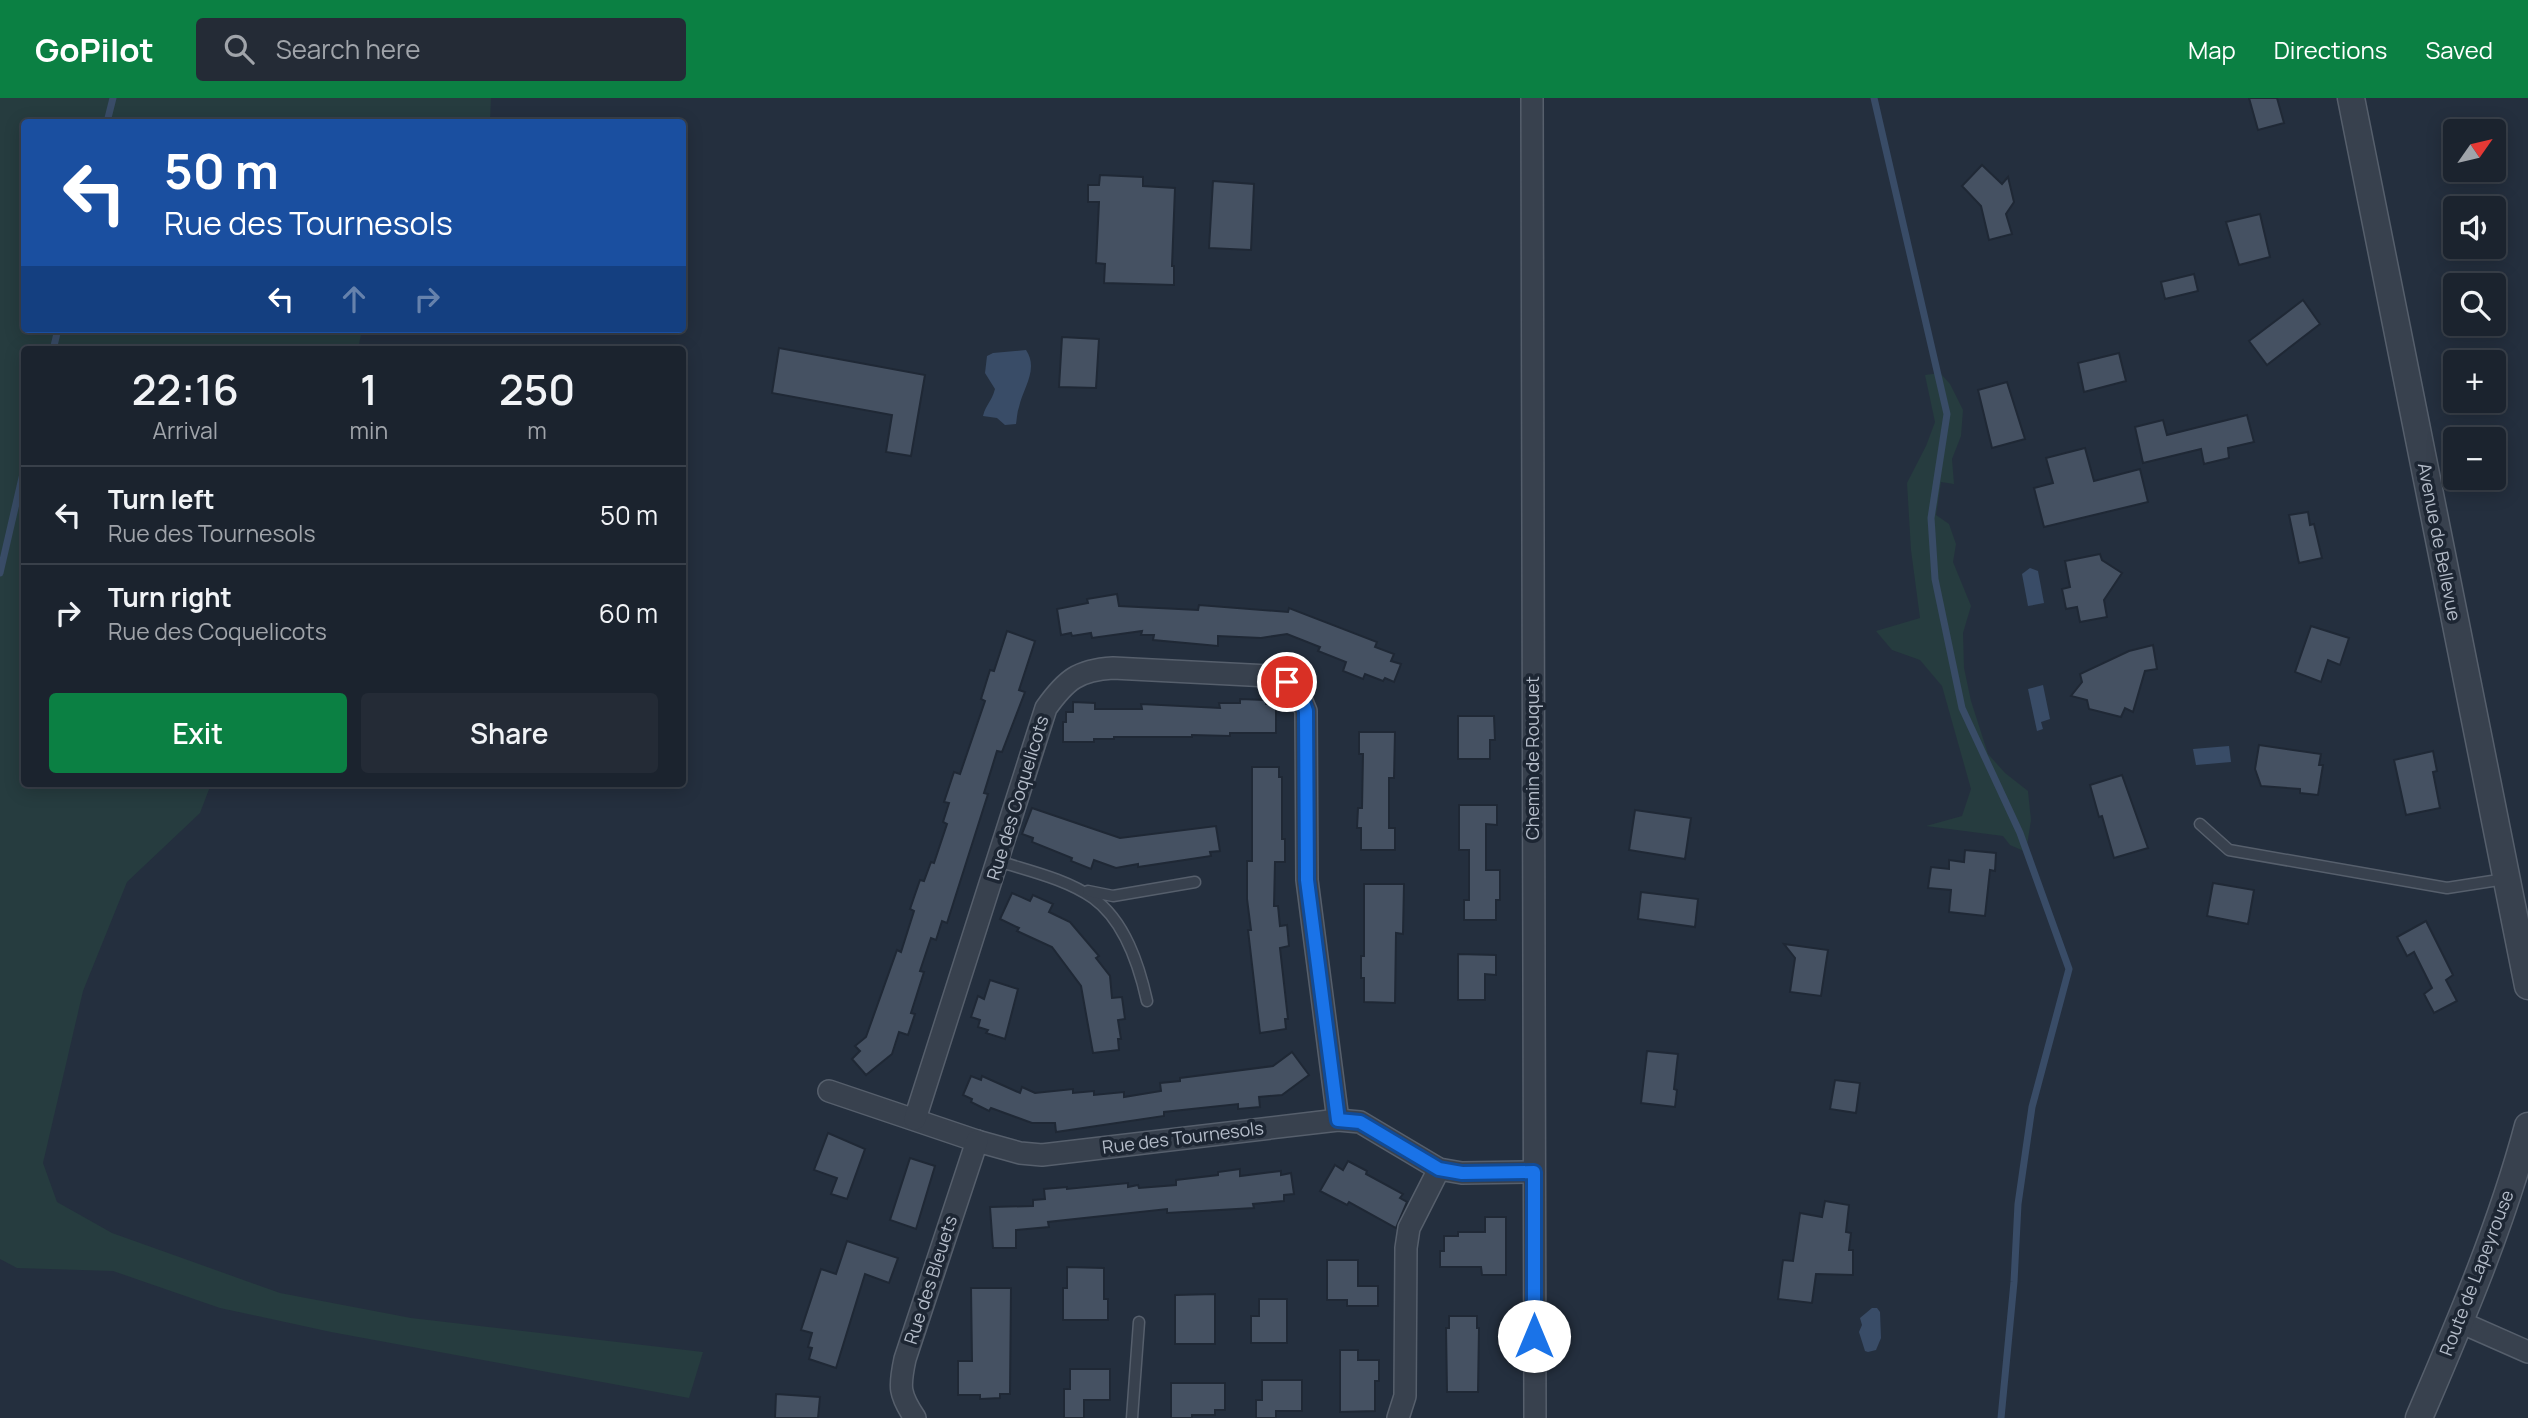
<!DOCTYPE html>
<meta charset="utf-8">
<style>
body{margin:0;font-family:Manrope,sans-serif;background:#242b36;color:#f1f3f6;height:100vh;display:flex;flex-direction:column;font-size:26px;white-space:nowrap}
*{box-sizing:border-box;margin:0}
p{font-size:23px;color:#a0a4aa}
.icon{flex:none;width:38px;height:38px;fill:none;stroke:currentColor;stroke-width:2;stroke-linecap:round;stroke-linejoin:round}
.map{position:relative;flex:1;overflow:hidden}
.panel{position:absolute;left:21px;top:248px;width:665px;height:441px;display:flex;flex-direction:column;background:#1b232e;border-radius:7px;box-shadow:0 4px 18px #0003,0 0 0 2px #39404a}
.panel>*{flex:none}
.guide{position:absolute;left:21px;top:21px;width:665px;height:214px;border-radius:7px;box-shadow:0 4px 18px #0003,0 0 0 2px #39404a;background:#1a4fa0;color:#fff;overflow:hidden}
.needle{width:46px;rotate:56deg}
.controls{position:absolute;left:2443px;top:21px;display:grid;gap:14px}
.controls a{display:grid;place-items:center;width:63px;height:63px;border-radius:7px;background:#1b232e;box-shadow:0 4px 18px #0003,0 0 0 2px #39404a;font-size:35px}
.pin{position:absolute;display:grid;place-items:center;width:60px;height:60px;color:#fff;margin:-30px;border:4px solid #fff;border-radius:50%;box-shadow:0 2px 7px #0007}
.me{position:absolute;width:77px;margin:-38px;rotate:0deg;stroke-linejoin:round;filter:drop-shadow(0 0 5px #0008)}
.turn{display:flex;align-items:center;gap:24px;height:147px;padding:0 28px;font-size:32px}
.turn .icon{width:91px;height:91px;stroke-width:2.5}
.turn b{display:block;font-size:49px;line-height:60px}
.lanes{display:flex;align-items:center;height:66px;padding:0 28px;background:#0003;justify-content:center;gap:35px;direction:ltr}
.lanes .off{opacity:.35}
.eta{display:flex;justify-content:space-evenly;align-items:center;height:119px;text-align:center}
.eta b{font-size:42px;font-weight:600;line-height:49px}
.action{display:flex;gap:14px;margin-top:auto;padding:14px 28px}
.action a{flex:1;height:80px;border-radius:7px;background:#0b8043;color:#fff;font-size:28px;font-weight:600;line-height:80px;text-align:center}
.action a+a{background:#242b36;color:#f1f3f6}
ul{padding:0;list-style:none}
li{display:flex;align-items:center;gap:21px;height:98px;padding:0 28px;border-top:2px solid #39404a}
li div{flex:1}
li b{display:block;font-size:26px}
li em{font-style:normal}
header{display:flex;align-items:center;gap:42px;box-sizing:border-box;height:98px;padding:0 35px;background:#0b8043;color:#fff}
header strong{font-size:33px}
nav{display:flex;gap:38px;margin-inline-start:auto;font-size:24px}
.search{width:490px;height:63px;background:#242b36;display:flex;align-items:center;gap:18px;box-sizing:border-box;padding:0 24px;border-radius:7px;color:#a0a4aa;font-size:26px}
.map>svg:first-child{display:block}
.green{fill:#263c3f}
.water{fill:#394c67}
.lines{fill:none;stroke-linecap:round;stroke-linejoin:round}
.stream{stroke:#394c67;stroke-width:7}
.building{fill:#455162;stroke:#1f2835;stroke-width:2}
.service-casing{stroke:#565f6c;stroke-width:13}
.minor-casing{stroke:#565f6c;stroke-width:24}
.tertiary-casing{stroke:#565f6c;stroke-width:29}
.service{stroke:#38414e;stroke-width:10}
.minor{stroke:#38414e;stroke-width:21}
.tertiary{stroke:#38414e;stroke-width:26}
.route-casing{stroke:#114b97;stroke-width:18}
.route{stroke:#1a73e8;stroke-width:12}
.labels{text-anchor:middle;stroke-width:7;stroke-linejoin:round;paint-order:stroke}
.street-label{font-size:18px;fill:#b4bcc9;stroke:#1d2633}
</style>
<header>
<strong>GoPilot</strong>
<div class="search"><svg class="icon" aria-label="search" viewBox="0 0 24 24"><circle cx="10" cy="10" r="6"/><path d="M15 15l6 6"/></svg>Search here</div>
<nav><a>Map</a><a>Directions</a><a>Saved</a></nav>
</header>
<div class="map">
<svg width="2528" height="1320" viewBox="0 0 2528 1320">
<rect width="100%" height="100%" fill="#242f3e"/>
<g class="green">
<path d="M0 0H491L490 24H24V231H362L358 252H24V686H211L200 715 127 784 83 893 43 1065 57 1104 112 1135 280 1195 411 1220 703 1254 689 1300 331 1234 220 1210 113 1173 17 1170 0 1161Z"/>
<path d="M1940 275 1950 286 1963 312 1961 338 1952 361 1954 386 1941 384 1936 417 1949 426 1956 446 1953 464 1971 508 1963 535 1964 570 1971 603 1988 656 2005 675 2028 693 2031 722 2026 754 2010 747 2003 738 1926 728 1962 718 1971 691 1942 588 1920 562 1892 552 1876 533 1920 520 1911 452 1907 385 1926 348 1935 324 1925 277Z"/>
</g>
<g class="water">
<path d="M1026 252C1039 271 1023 290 1019 309 1017 314 1017 320 1016 326L1005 327 997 320 983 318C986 306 991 305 995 291L985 275 987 258 993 255Z"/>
<path d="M2030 470 2038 473 2044 505 2028 508 2022 476Z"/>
<path d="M2043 587 2050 621 2041 624 2043 631 2037 633 2028 591Z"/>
<path d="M2229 648 2231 664 2196 667 2193 651Z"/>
<path d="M1872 1210H1877L1880 1214 1881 1240 1876 1252 1868 1254 1865 1253 1859 1234 1862 1227 1860 1220Z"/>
</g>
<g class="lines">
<g class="stream">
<path d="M1874 0 1947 316 1931 420 1935 481 1962 610 2020 735 2069 871 2032 1009 2018 1106 2014 1184 2001 1320"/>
<path d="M107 24 113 0"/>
<path d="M53 252 58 231"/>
<path d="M0 475 24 371"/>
</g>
</g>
<g class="building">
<path d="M2249 0H2277L2284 25 2258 32Z"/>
<path d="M1982 67 2002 86 2008 79 2014 104 2006 116 2012 136 1989 142 1981 108 1962 88Z"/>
<path d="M1100 77 1143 79V88L1175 90 1172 168H1174V187L1104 185 1105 166 1096 165 1099 104H1088V87H1099Z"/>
<path d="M1213 83 1254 86 1251 152 1209 150Z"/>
<path d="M2260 116 2270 159 2239 167 2226 124Z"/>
<path d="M2194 176 2198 193 2165 201 2161 184Z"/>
<path d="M2303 202 2320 226 2267 267 2249 243Z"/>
<path d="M1062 239 1099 241 1096 290 1059 289Z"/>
<path d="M779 250 925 277 911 358 886 354 892 317 772 295Z"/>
<path d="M2119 255 2126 283 2084 294 2078 265Z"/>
<path d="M2007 284 2025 341 1992 350 1978 292Z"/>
<path d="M2247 317 2254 344 2228 350 2229 360 2204 366 2201 351 2143 365 2135 329 2163 322 2167 337Z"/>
<path d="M2085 350 2094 383 2140 371 2148 404 2044 429 2034 390 2053 385 2046 360Z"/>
<path d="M2308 414 2310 427 2314 426 2322 460 2299 465 2289 417Z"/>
<path d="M2100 456 2102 462 2122 475 2104 502 2107 519 2080 524 2077 509 2066 511 2062 491 2070 489 2065 463Z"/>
<path d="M1117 496 1119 508 1198 512 1199 507 1288 514 1289 510 1377 544 1375 549 1394 556 1391 563 1401 566 1394 584 1385 580 1383 583 1365 576 1363 581 1343 573 1346 564 1318 553 1320 549 1287 536 1261 540 1218 538V548L1153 542 1154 537H1141L1142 533 1092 540 1091 535 1072 538 1071 535 1061 537 1057 511 1088 505 1087 501Z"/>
<path d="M2311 528 2349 540 2340 567 2328 562 2321 584 2295 574Z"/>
<path d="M1007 533 1035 543 1019 592 1025 594 1002 654 997 653 984 695 988 696 947 825 942 823 936 842 931 840 920 873 924 874 911 915 915 916 908 937 899 934 892 956 866 977 852 961 860 953 855 948 866 939 897 852 901 854 914 813 910 811 920 782 924 783 931 764 934 765 947 726 943 724 949 705 944 704 954 674 960 676 985 603 981 601 990 572 994 573Z"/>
<path d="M2153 547 2157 571 2145 573 2133 614 2125 610 2121 619 2089 611 2087 602 2071 598 2082 584 2080 576 2129 553Z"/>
<path d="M1240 601 1266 602V606L1276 605V635H1230V638L1192 637V639H1114V641H1094V644H1063V624H1066V614H1073V604L1095 605V611H1142L1141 606 1220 610 1219 605H1240Z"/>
<path d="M1458 618H1494L1495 642H1490V661H1458Z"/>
<path d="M1359 634H1395L1394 680H1389V730H1395V752H1361V730H1357L1358 710H1362L1363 656H1359Z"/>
<path d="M2259 647 2321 656 2319 667H2323L2318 697 2300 695V691L2261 688 2255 671Z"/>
<path d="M2433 653 2437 673 2433 674 2440 710 2406 717 2394 662Z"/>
<path d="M1252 669H1279V679H1282V741H1285V764H1275L1274 808H1278L1280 828 1287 827 1289 848 1280 850 1288 921H1285L1286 931 1260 935 1248 832H1251L1247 801V763H1252Z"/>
<path d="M2122 677 2148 750 2114 760 2102 718 2099 719 2090 687Z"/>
<path d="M1459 707H1497V727L1486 726V772H1500V802H1496V822H1464V802H1469V752H1459Z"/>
<path d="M1032 710 1120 740 1216 728 1220 753 1210 754 1211 758 1138 769V766L1116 770 1094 762 1091 771 1071 763 1072 760 1032 744 1033 740 1022 736Z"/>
<path d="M1635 712 1691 720 1685 761 1629 752Z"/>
<path d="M1965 752 1996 755 1995 773 1990 772 1985 818 1949 814 1951 792 1928 790 1931 769 1949 771V762L1964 764Z"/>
<path d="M2213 785 2254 792 2248 826 2207 818Z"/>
<path d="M1364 786H1404L1403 836 1396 835 1395 905 1364 904V880H1361V858H1364Z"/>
<path d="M1641 794 1698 801 1695 829 1638 821Z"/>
<path d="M1012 795 1030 803 1033 797 1053 806 1049 814 1070 824 1099 858 1096 860 1110 878 1112 900 1122 899 1125 921 1118 922 1121 941H1118L1119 952 1093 955 1081 888 1052 849 1017 833 1019 830 1000 821Z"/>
<path d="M2426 823 2453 877 2446 882 2457 903 2434 915 2424 896 2432 890 2414 854 2407 858 2397 839Z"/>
<path d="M1784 846 1828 852 1821 898 1790 894 1795 860Z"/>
<path d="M1458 856 1496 857V877L1485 876V902H1458Z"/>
<path d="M990 882 1018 891 1005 941 986 935 988 932 978 929 980 922 971 919 978 898 984 901Z"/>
<path d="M1647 953 1678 956 1674 991 1677 992 1675 1009 1641 1005Z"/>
<path d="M1292 954 1309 977 1282 997 1259 999 1260 1009 1238 1011V1006L1164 1014V1018L1056 1034 1055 1025H1032L991 1010 989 1013 971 1004 972 1001 963 997 971 978 981 982 982 978 1020 995 1022 989 1035 995 1073 991V995L1094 993V997L1124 994V999L1161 993 1160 985 1180 983V980L1273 968Z"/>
<path d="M1835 982 1860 985 1856 1015 1830 1011Z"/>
<path d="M828 1035 865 1051 847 1101 831 1096 837 1080 814 1072Z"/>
<path d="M910 1060 935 1068 916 1131 890 1122Z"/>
<path d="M1348 1063 1367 1073 1366 1076 1403 1096 1400 1100 1407 1104 1396 1130 1349 1104 1347 1107 1320 1093 1335 1067 1343 1072Z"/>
<path d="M1240 1071V1078L1281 1073V1077L1291 1075 1294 1096 1284 1097V1103L1253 1106 1254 1110 1167 1115V1111L1048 1124 1049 1129 1016 1132V1150H993L990 1109 1033 1108V1102L1045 1101 1044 1091 1067 1089V1091L1128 1085V1089L1138 1087 1139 1090 1176 1087V1082L1218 1077V1074Z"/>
<path d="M1825 1103 1849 1107 1846 1134 1851 1135 1849 1152H1853V1177L1816 1176 1812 1205 1778 1201 1783 1162 1793 1163 1800 1115 1822 1119Z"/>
<path d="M1485 1119H1506V1177H1482L1481 1169H1440V1153H1444V1138H1458V1134H1485Z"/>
<path d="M847 1143 898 1160 889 1185 865 1176 836 1270 809 1261 812 1250 808 1249 812 1235 801 1232 821 1171 836 1176Z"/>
<path d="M1327 1162H1358V1188H1378V1208H1347V1202H1327Z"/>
<path d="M1067 1169 1104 1170V1201H1108V1222H1063V1190H1067Z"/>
<path d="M971 1190H1011L1010 1296H1000V1300L980 1301V1297H958V1263H972Z"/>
<path d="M1215 1196V1246H1175V1197Z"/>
<path d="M1259 1201H1287V1245H1251V1218H1259Z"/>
<path d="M1449 1218H1477V1230H1479L1478 1294H1447L1446 1230H1449Z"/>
<path d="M1340 1252H1358V1262H1379V1283H1375V1313L1340 1314Z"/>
<path d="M1070 1271H1110V1302H1084V1320H1064V1291H1070Z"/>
<path d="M1262 1282H1302V1313H1276V1320H1256V1302H1262Z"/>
<path d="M1171 1285H1225V1312H1215V1317H1192V1320H1171Z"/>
<path d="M776 1296 820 1299 818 1320H775Z"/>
</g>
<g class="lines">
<g class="service-casing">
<g id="service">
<path d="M2200 726 2229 752 2447 790 2505 781"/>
<path d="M998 763C1029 773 1066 781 1093 800 1125 823 1139 867 1147 903"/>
<path d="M1088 793 1113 798 1195 784"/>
<path d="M1132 1320 1139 1224"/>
</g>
</g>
<g class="minor-casing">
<g id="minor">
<path d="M1532 0 1535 1320"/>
<path d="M829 993 977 1043 1020 1055 1042 1057 1338 1022 1360 1024 1439 1071 1462 1075 1534 1074"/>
<path d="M915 1021 1046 610C1066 582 1078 572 1113 570L1269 578C1291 585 1298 592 1306 613L1307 782 1338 1022"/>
<path d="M2460 1224 2528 1254"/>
<path d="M915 1320C899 1296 899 1289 905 1261L977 1043"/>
<path d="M1398 1320 1405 1298 1406 1150 1409 1130 1439 1071"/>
</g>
</g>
<g class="tertiary-casing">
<g id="tertiary">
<path d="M2351 0 2528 888"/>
<path d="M2419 1320C2460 1224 2501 1129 2528 1028"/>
</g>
</g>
<use href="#service" class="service"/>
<use href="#minor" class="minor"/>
<use href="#tertiary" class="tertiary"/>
</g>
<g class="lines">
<g class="route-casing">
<path id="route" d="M1287 584 1301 598 1306 613 1307 782 1338 1022 1360 1024 1439 1071 1462 1075 1534 1074V1238"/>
</g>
<use href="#route" class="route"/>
</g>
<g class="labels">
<g class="street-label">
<text transform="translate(2439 444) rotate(79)" y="6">Avenue de Bellevue</text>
<text transform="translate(1533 660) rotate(-90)" y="6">Chemin de Rouquet</text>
<text transform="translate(1018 700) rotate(-73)" y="6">Rue des Coquelicots</text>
<text transform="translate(1183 1040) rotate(-7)" y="6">Rue des Tournesols</text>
<text transform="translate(2477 1175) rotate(-69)" y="6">Route de Lapeyrouse</text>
<text transform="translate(931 1182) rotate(-72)" y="6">Rue des Bleuets</text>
</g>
</g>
</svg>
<div class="controls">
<a><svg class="needle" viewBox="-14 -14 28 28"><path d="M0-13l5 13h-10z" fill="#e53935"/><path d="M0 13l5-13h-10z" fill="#a0a4aa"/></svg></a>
<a><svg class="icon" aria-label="sound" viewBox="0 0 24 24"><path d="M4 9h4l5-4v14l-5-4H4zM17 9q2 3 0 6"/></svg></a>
<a><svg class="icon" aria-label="search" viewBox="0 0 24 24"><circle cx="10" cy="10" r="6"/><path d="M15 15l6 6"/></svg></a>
<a>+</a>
<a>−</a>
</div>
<div class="pin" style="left:1287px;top:584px;background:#d93025"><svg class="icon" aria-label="arrive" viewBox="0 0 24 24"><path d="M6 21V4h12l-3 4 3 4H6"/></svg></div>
<svg class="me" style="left:1534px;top:1238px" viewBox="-20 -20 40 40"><circle r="19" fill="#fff"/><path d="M0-13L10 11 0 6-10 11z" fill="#1a73e8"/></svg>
<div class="guide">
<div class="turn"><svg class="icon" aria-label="left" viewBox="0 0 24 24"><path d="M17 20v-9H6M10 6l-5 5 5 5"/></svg><div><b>50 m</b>Rue des Tournesols</div></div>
<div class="lanes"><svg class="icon" aria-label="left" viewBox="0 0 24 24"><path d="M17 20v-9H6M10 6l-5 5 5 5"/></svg><svg class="icon off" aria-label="ahead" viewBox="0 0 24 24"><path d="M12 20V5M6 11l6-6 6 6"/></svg><svg class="icon off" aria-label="right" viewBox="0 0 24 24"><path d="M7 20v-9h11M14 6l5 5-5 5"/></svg></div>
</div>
<section class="panel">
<div class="eta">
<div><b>22:16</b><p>Arrival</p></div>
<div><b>1</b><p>min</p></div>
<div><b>250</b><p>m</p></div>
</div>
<ul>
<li><svg class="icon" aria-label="left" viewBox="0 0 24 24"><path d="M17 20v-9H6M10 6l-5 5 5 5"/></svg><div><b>Turn left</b><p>Rue des Tournesols</p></div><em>50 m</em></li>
<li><svg class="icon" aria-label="right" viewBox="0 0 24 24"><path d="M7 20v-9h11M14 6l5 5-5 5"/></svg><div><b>Turn right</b><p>Rue des Coquelicots</p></div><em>60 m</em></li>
</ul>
<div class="action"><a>Exit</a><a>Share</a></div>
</section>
</div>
